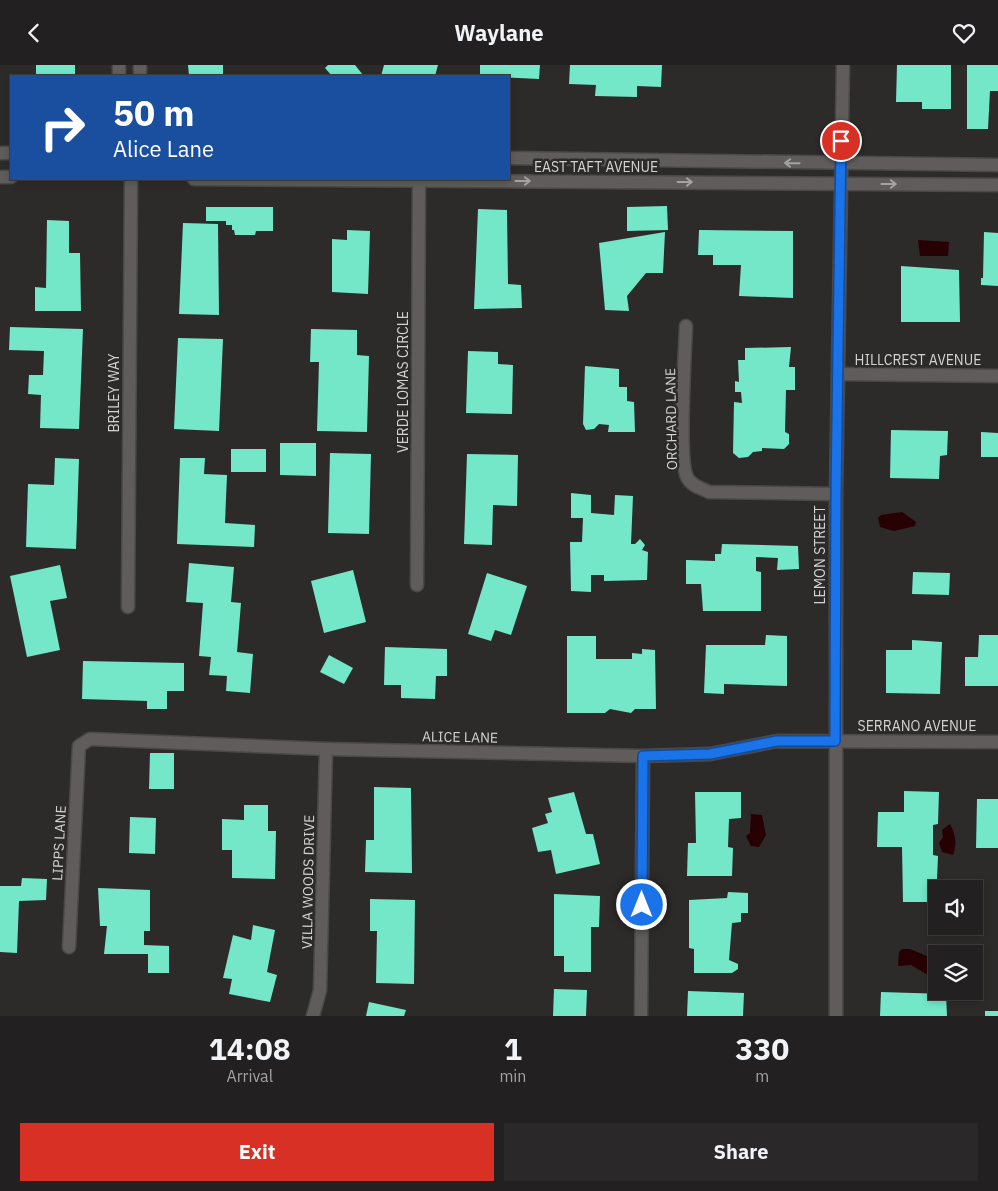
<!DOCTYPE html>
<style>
body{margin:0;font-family:"IBM Plex Sans",sans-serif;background:#2a2829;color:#f1f3f6;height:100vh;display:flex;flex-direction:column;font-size:19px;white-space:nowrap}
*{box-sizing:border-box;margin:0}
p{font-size:16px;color:#a2a3a5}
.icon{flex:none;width:28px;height:28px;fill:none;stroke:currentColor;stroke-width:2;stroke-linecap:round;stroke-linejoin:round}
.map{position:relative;height:951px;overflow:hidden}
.sheet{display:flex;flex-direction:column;background:#222020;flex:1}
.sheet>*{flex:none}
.top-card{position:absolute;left:10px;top:10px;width:500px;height:105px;border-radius:0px;box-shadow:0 2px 8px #0003,0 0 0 1px #3f3e3e;background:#1a4fa0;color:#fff;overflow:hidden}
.fabs{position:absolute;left:928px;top:815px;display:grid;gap:10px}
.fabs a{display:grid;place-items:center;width:55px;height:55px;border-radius:0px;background:#222020;box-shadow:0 2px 8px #0003,0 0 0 1px #3f3e3e;font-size:25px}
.pin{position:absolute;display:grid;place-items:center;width:42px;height:42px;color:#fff;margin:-21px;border:2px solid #fff;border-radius:50%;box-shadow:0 1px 5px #0007}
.me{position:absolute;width:55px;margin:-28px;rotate:0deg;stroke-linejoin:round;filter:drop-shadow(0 0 4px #0008)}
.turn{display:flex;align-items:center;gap:18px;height:105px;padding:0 20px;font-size:22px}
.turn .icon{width:65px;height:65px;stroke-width:2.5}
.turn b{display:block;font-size:35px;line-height:42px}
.eta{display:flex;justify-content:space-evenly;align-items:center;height:85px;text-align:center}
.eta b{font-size:30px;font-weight:800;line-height:35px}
.cta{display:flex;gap:10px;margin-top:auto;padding:10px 20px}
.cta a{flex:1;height:58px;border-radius:0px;background:#d93025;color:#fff;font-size:20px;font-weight:800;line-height:58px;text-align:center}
.cta a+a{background:#2a2829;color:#f1f3f6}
header{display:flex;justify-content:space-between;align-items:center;height:65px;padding:0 20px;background:#222020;font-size:22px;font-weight:800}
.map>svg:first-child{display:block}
.water{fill:#260002}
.building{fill:#73e7c8}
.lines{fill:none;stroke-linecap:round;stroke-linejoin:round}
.minor-casing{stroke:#4b4848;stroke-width:15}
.minor{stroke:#5f5c5b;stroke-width:12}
.oneway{stroke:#a5a2a2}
.route-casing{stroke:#114b97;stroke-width:12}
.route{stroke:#1a73e8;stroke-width:9}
.labels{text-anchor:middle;stroke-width:5;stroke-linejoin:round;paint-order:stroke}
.street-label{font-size:14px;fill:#d3d1d1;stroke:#2d2a2a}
</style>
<header><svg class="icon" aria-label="back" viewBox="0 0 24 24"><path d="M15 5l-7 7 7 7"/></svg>Waylane<svg class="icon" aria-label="heart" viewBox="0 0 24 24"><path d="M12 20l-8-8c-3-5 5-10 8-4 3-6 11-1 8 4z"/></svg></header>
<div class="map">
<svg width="998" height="951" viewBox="0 0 998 951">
<rect width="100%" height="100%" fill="#2d2a2a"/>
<g class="water">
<path d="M918 175 949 177 948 191H920Z"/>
<path d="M902 447 916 457 915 461 894 466 880 462 878 453 881 450Z"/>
<path d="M751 749 762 750 766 770 759 782 751 781 746 771 750 768Z"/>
<path d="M950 759C956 771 957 778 953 790L942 787 939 778 943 772 942 765Z"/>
<path d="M902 884H910L936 895V906L928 910 911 900 898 901 899 887Z"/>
</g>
<g class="building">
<rect x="36" y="0" width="39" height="11"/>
<path d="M188 0H223V11H189Z"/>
<path d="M328 0H355L363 10 332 11 325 3Z"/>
<path d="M384 0H438L435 11H381Z"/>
<path d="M480 0H540L539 14 480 11Z"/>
<path d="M570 0H662L661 22 637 21V32L595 31 596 20 569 19Z"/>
<path d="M897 0H951V44H922V37H896Z"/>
<path d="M967 0H998V26H990L988 64H967Z"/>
<path d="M667 141 668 165 627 166V142Z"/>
<path d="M206 142H273V166H256L255 170H235L234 165H232V160H226V156H206Z"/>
<path d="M478 144 507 145 508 219 521 220 522 243 474 244Z"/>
<path d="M47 155 69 156V188H80L81 246H35V222L46 223Z"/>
<path d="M183 158 218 159 219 250 179 249Z"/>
<path d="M347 165 370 166 368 229 332 227V174L347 175Z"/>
<path d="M699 165 793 166V233L739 231 741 200H713V190H698Z"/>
<path d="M665 167 663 208H646L627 231 629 246 605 245 599 178Z"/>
<path d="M984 167 998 168V221L981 220V213H983Z"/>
<path d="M901 201 959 205 960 257H901Z"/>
<path d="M10 262 83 264 79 364 40 363 41 330 28 329 29 310H43L44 286 9 285Z"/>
<path d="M311 264 357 265V290L369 291 367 367 317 366 319 297H310Z"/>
<path d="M178 273 223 274 219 366 174 364Z"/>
<path d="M791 282 789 302H795V325H786L785 367 789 369V379L784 384 762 383V386L753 387 748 392 739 393 733 388 734 337 742 338 741 327H735V316L739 317 738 295H745V283Z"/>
<path d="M468 286 498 287V299L513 300 512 349 466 348Z"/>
<path d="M585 301 619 304V322H627V336L634 337 635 367H608L609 360 599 359 594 364 586 365 583 359Z"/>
<path d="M891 365 948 366 947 390 940 391 939 414 890 413Z"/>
<path d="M981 367 998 368V392H981Z"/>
<path d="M280 378H316V411L280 410Z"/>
<rect x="231" y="384" width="35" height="23"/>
<path d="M330 388 371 389 369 469 328 468Z"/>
<path d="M467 389 518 390 517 441 493 440 492 480 464 479Z"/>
<path d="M55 393 79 394 76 484 26 482 28 419 54 420Z"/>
<path d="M180 393H205L204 409 227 410 225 458 255 460 254 482 177 479Z"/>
<path d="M571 428 591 430V448L614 450 615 430 633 431 631 479H635L640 474 645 480 642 485 648 487 647 515 604 516V510H591V527L571 526 570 477H582L583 453H571Z"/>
<path d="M722 479 798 481 799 504 777 505 778 493 756 492V506L761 507V546H703L701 519H686V495L715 496V489H721Z"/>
<path d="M189 498 234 502 231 537 241 538 237 587 253 589 250 628 226 626 227 611 209 610 211 592 199 591 203 538 186 537Z"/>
<path d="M60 500 67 533 50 536 60 585 27 592 10 511Z"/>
<path d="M353 505 366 557 324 568 311 516Z"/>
<path d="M913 507 950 508 949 530 912 529Z"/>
<path d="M487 508 527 521 511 570 495 565 491 576 468 569Z"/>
<path d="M766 570 787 571V621L724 619V629L704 628 706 580H765Z"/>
<path d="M979 570H998V621H965V592H978Z"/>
<path d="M567 571H596V594H632V588L642 589V584L655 585 656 644H635L631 648 610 644 605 648H567Z"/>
<path d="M912 575 942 577 940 629 886 628V585H912Z"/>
<path d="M385 582 447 584V611H436L435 634 401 633V620H384Z"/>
<path d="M329 590 353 603 344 619 320 607Z"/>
<path d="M83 596 184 598V626H167V644H147V636L82 634Z"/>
<path d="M150 688H174V724H149Z"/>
<path d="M374 722 411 723 412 808 365 807 366 775H374Z"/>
<path d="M904 726 939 727 938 759 933 760V790L938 791 936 837H903L902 782H877L878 747H904Z"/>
<path d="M574 727 586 769H593L600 799 556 809 551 785 538 787 532 763 548 758 545 749 552 747 548 733Z"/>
<path d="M695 727H741V753L729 754 728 782 733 783 732 811H687L688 778H696Z"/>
<path d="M977 734H998V783H976Z"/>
<path d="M244 740H268V766H276L275 814 232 813V785H222V754L244 755Z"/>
<path d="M130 752 156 753 155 789 129 788Z"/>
<path d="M22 813 47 814 46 835 19 836 17 888 0 887V821H21Z"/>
<path d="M98 823 150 825V866H144V880L169 881V908H148V889H104L107 861H100Z"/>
<path d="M728 827 748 828V848H741V857L732 858 729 895 738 899V904L732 908H694V884L689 883V835L727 833Z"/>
<path d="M554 829 600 831 599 862H591V907H564V891H554Z"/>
<path d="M370 834 415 835 414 919 376 918 377 866H370Z"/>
<path d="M253 860 275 865 267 907 277 910 270 937 229 929 232 914 223 913 233 870 251 875Z"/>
<path d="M554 924 587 925 586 951H553Z"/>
<path d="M688 926 744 928 743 951H687Z"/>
<path d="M881 927 946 929 947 951H880Z"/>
<path d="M369 937 406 945 404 951H366Z"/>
<rect x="985" y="946" width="13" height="5"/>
</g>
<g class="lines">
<g class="minor-casing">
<g id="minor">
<path d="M119 11V0"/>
<path d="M140 11V0"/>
<path d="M0 88H11"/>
<path d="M509 93 998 100"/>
<path d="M0 112H11"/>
<path d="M194 114 998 120"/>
<path d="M686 261C685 287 678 395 687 412 691 421 701 423 709 427L836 429"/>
<path d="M838 309 998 311"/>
<path d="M417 520 419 114"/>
<path d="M128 542 131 114"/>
<path d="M69 882 79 681 90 674 326 684 643 691 710 689 777 676 998 677"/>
<path d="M313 951 320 925 326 684"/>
<path d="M641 951 643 691"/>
<path d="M836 951V429L843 0"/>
</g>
</g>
<use href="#minor" class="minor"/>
</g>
<defs><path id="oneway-shaft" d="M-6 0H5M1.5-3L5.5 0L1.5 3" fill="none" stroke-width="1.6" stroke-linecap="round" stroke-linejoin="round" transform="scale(1.25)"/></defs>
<g class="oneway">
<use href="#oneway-shaft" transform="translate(792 98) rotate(-179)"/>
<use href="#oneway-shaft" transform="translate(523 116)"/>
<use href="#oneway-shaft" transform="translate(685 117)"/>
<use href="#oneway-shaft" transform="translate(889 119)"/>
</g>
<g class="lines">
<g class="route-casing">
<path id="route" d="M642 840 643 691 710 689 777 676H835L836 429 841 76"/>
</g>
<use href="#route" class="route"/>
</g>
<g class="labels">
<g class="street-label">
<text x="596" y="107">EAST TAFT AVENUE</text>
<text x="918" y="300">HILLCREST AVENUE</text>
<text transform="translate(403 317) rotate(-90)" y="5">VERDE LOMAS CIRCLE</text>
<text transform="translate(114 328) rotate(-90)" y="5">BRILEY WAY</text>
<text transform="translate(671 354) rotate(-91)" y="5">ORCHARD LANE</text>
<text transform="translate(820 490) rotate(-90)" y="5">LEMON STREET</text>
<text x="917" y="666">SERRANO AVENUE</text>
<text transform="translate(460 672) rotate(1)" y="5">ALICE LANE</text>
<text transform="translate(59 778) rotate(-87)" y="5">LIPPS LANE</text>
<text transform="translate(308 817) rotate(-89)" y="5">VILLA WOODS DRIVE</text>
</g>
</g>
</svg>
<div class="fabs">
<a><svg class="icon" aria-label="sound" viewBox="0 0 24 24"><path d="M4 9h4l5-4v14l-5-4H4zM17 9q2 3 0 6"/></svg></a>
<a><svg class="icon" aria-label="layers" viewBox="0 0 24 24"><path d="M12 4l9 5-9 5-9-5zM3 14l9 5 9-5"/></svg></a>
</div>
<div class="pin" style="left:841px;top:76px;background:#d93025"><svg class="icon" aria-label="arrive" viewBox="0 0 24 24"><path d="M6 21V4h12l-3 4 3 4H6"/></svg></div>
<svg class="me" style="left:642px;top:840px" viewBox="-20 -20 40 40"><circle r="17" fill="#1a73e8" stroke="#fff" stroke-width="3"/><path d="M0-11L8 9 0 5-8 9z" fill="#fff"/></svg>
<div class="top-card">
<div class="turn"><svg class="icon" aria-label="right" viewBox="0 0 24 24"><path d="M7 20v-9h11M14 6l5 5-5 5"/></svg><div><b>50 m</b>Alice Lane</div></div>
</div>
</div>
<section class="sheet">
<div class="eta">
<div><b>14:08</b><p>Arrival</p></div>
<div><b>1</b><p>min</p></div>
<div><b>330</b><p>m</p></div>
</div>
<div class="cta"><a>Exit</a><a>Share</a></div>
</section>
